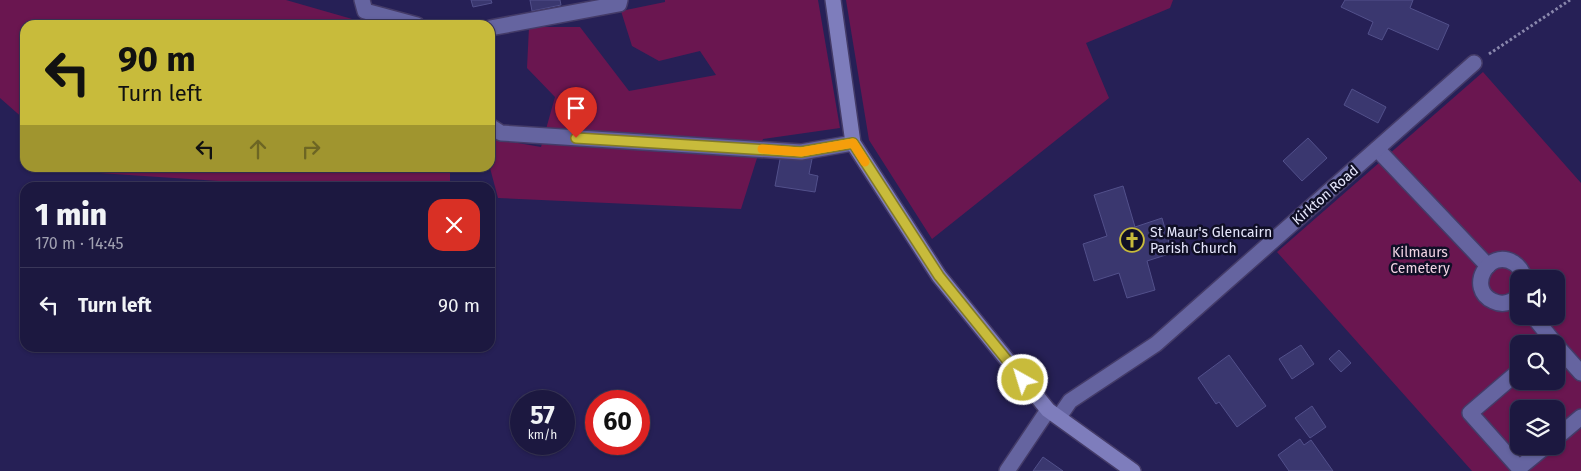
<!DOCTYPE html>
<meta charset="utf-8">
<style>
body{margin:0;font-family:"Fira Sans",sans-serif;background:#29254b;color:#f1f3f6;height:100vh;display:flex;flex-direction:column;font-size:19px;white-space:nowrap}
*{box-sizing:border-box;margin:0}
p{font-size:16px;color:#a0a0b1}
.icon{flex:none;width:28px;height:28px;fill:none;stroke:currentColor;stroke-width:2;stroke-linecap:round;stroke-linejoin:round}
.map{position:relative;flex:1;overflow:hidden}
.sheet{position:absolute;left:20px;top:182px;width:475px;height:170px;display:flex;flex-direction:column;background:#1c1840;border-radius:15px;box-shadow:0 1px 4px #0004,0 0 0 1px #3a3759}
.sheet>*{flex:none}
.hud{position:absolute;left:20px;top:20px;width:475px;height:152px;border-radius:15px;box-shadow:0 1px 4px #0004,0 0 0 1px #3a3759;background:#c8bb3b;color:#111;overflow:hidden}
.fabs{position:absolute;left:1510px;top:270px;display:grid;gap:10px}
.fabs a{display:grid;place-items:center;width:55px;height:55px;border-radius:10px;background:#1c1840;box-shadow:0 1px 4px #0004,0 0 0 1px #3a3759;font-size:25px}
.speed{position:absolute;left:510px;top:390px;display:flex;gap:10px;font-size:25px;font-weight:700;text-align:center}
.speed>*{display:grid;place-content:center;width:65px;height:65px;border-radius:50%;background:#1c1840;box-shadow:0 1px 4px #0004,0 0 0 1px #3a3759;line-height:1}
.speed small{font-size:12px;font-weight:400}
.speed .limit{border:8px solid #d22;background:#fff;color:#111}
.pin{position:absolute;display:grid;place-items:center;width:42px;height:42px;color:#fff;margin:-51px -21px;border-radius:50% 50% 50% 0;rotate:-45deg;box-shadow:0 0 5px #0007}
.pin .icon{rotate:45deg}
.me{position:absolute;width:55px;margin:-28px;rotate:321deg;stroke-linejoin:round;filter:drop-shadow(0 0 4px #0008)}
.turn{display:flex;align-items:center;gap:18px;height:105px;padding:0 15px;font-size:22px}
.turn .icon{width:65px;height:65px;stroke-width:2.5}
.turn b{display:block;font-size:35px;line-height:42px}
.lanes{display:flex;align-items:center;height:48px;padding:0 15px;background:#0003;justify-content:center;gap:25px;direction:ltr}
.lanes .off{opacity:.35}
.round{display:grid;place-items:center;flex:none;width:52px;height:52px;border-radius:15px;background:#29254b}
.head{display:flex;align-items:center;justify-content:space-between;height:85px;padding:0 15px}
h1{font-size:30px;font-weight:800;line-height:38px}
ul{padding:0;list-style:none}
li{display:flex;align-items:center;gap:15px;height:75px;padding:0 15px;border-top:1px solid #3a3759}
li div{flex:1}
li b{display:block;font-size:19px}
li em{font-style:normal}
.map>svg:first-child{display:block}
.green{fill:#6a1650;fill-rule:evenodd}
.building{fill:#3a376f;stroke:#52508b}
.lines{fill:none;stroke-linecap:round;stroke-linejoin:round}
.minor-casing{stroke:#443b68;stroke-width:18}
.major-casing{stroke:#443b68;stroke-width:18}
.path{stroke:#8987ac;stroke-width:3;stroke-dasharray:2.5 2.5;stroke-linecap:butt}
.minor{stroke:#6564a0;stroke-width:15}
.major{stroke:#7e7dbc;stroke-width:15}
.route-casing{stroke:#827a26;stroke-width:12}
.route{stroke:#c8bb3b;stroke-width:9}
.slow{stroke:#f59e0b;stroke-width:9}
.labels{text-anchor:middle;stroke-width:5;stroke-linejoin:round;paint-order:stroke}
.street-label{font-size:14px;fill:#e5e6fb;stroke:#100f26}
.poi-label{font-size:14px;fill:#e5e6fb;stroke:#100f26;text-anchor:start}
.park-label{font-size:14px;fill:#f0d2e2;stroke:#100f26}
</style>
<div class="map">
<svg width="1581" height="471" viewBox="0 0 1581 471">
<rect width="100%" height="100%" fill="#262056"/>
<g class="green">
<path d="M0 0H286L373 25H25V120L0 98Z"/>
<path d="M665 0H818L840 128 763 139 741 209 498 198 490 168V138L541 147 555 97 527 68 529 27H580L629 91 716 75 700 51 659 61 632 46 621 11 665 2Z"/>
<path d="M846 0H1173L1170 8 1086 43 1109 98 932 239 869 140Z"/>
<path d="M1483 72 1581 183V471H1472L1277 252ZM1519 279H1556V316H1519ZM1519 344H1556V381H1519ZM1519 409H1556V446H1519Z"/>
<path d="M79 168H450V187H310L84 172Z"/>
</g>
<g class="building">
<path d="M471 0H491L492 3 473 7Z"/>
<path d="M530 0H560L561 5 532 11Z"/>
<path d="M1345 0H1413L1410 8 1449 25 1438 50 1388 28 1382 40 1368 34 1373 22 1341 7Z"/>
<path d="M1352 89 1386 107 1378 123 1344 105Z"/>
<path d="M1308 138 1327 158 1302 181 1283 161Z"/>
<path d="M781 154 812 159 809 174 818 176 815 192 775 186Z"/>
<path d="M1123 186 1135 227 1162 218 1172 253 1147 261 1155 290 1127 298 1119 273 1094 281 1083 244 1107 236 1094 195Z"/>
<path d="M1301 345 1314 364 1292 379 1279 359Z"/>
<path d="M1339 350 1351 363 1341 372 1329 359Z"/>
<path d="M1229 355 1266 406 1237 427 1219 402 1216 404 1198 378Z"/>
<path d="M1312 406 1326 427 1310 438 1295 418Z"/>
<path d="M1300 439 1304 445 1311 440 1333 471H1289L1278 455Z"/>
<path d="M1043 457 1063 471H1033Z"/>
</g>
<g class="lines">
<g class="minor-casing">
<g id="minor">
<path d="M362 0 365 11 417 25"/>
<path d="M490 28 619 4 620 0"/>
<path d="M490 126 501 133 801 152 853 143"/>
<path d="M1377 149 1488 266"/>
<path d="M1519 296C1512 302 1503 306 1493 301 1466 289 1488 247 1514 263 1520 267 1523 272 1524 279"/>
<path d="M1533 316 1553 341"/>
<path d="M1556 345 1581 373"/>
<path d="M1519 371 1470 413 1519 468 1546 446"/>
<path d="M1059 417 1070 401 1156 344 1474 63"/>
<path d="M1556 438 1581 417"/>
<path d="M1007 471 1048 410"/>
</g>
</g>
<g class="major-casing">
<path id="major" d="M833 0 853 143 939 276 1048 410 1133 471"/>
</g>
<path class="path" d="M1489 54 1570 0"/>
<use href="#minor" class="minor"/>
<use href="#major" class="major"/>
</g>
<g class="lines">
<g class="route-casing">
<path id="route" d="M576 138 801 152 853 143 939 276 1023 380"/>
</g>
<use href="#route" class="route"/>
<path class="slow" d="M762 149 801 152 853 143 865 162"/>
</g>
<defs>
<g id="church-ring" transform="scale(1.25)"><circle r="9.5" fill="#100f26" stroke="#c8bb3b" stroke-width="1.5"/><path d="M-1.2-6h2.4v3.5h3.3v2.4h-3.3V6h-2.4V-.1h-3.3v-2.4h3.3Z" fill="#c8bb3b"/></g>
</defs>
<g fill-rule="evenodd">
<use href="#church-ring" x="1132" y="240"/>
</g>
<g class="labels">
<g class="street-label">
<text transform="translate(1325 195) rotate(-41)" y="5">Kirkton Road</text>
</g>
<g class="poi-label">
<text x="1150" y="237">St Maur's Glencairn<tspan x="1150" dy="16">Parish Church</tspan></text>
</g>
<g class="park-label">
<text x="1420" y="257">Kilmaurs<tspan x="1420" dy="16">Cemetery</tspan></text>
</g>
</g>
</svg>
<div class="fabs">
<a><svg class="icon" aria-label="sound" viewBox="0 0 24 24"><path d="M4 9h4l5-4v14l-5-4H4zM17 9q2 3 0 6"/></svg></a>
<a><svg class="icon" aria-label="search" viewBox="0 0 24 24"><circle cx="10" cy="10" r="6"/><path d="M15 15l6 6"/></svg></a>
<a><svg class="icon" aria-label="layers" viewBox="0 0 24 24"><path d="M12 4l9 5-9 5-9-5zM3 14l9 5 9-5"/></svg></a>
</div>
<div class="speed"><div>57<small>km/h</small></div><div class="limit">60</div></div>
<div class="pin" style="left:576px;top:138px;background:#d93025"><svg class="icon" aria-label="arrive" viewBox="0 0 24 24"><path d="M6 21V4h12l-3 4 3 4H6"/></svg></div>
<svg class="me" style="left:1023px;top:380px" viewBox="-20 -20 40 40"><circle r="17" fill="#c8bb3b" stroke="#fff" stroke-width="3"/><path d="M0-11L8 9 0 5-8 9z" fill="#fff"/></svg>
<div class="hud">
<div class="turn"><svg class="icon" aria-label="left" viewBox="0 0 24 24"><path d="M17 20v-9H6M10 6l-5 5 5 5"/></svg><div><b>90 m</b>Turn left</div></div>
<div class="lanes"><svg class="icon" aria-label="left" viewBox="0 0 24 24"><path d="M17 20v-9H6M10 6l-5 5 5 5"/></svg><svg class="icon off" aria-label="ahead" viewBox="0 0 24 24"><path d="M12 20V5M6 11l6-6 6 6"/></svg><svg class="icon off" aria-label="right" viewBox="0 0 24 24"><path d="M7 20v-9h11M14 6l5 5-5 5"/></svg></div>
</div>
<section class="sheet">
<div class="head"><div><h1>1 min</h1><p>170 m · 14:45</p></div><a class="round" style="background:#d93025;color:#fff"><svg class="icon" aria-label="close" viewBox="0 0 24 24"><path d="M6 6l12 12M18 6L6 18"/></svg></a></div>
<ul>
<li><svg class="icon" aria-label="left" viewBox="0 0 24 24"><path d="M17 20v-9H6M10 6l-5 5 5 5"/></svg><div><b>Turn left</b></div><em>90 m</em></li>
</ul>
</section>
</div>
